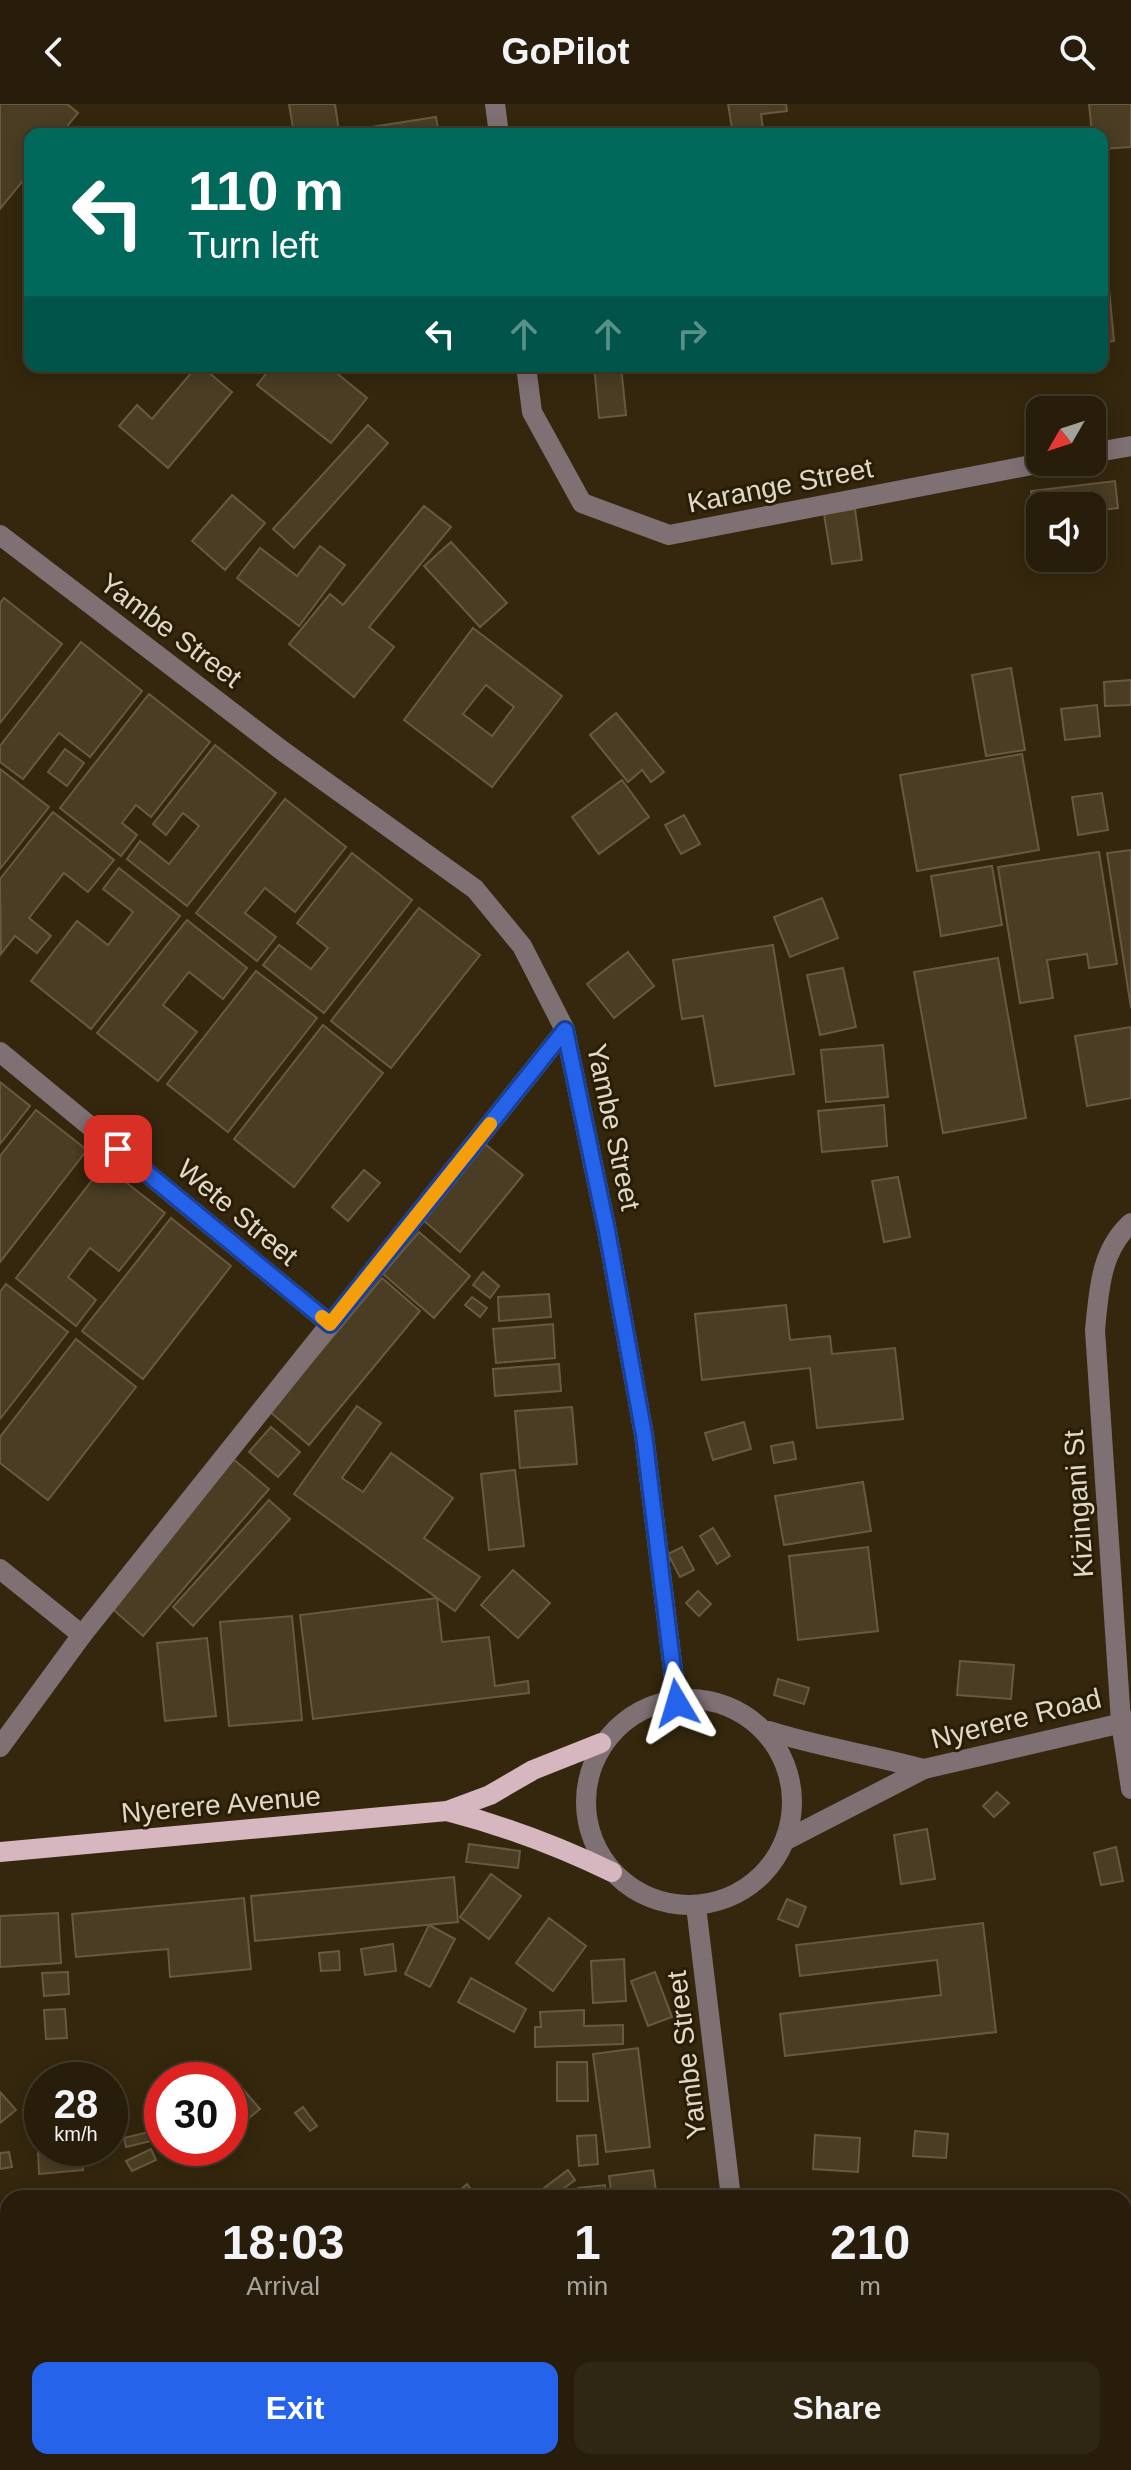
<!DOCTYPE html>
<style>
body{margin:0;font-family:Arial,sans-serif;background:#2f2613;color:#f1f3f6;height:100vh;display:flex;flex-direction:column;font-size:30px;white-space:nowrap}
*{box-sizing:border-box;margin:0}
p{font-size:26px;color:#a4a29c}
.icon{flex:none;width:44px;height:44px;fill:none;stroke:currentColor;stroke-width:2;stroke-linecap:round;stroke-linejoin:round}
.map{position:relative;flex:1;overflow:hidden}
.details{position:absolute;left:0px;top:2086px;width:1132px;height:280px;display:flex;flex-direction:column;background:#271d0a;border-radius:24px 24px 0 0;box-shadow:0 4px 20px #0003,0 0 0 2px #433b2b}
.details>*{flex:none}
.top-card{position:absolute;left:24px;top:24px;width:1084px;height:244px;border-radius:16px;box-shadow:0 4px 20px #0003,0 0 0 2px #433b2b;background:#00695c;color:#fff;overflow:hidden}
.needle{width:52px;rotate:231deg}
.tools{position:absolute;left:1026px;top:292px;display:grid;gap:16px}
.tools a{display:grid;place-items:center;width:80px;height:80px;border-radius:16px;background:#271d0a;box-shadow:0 4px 20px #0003,0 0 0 2px #433b2b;font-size:40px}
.speed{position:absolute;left:24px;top:1958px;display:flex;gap:16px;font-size:40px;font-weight:700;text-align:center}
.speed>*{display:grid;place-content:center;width:104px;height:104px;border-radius:50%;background:#271d0a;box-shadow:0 4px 20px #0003,0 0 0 2px #433b2b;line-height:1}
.speed small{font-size:20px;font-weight:400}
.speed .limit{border:12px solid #d22;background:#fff;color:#111}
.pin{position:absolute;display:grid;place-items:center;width:68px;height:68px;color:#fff;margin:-34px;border-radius:16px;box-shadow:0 4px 12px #0006}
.me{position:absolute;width:88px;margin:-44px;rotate:353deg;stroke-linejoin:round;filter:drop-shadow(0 0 6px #0008)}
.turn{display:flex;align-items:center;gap:28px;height:168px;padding:0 32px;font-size:36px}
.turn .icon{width:104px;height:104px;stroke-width:2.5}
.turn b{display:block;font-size:56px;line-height:68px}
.lanes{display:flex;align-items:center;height:76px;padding:0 32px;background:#0003;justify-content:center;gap:40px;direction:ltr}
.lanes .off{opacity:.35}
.eta{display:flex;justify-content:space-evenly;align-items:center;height:136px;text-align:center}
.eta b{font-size:48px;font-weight:600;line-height:56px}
.action{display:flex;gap:16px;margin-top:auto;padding:16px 32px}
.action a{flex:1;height:92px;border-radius:16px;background:#2563eb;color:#fff;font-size:32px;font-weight:600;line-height:92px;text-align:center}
.action a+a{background:#2f2613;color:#f1f3f6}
header{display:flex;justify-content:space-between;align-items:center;height:104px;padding:0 32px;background:#271d0a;font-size:36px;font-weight:600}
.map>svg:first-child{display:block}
.building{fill:#4a3d23;stroke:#68593f;stroke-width:2;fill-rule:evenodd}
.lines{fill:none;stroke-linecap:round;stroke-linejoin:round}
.minor{stroke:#7f7074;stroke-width:20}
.major{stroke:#d6b7bf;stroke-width:20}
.route-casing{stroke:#184099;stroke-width:20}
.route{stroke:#2563eb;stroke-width:14}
.slow{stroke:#f59e0b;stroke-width:14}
.labels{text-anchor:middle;stroke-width:6;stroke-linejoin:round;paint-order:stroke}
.street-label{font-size:28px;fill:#e0d8c9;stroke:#291d04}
</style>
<header><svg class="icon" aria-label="back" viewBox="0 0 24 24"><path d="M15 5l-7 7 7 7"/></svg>GoPilot<svg class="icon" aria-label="search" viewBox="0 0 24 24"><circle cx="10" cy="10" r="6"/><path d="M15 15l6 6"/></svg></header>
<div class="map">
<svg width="1131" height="2366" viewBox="0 0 1131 2366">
<rect width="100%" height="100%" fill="#34270d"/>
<g class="building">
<path d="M0 0H67L78 9 61 30H30V68L0 105Z"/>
<path d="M289 0H335L339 28 436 13 439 30H294Z"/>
<path d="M728 0H786L787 7 761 10 763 25 733 30Z"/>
<path d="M1089 0H1131V43L1102 45V30H1092Z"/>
<path d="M1106 153 1114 237 1102 238V154Z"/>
<path d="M197 262H201L232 288 168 364 119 322 137 301 152 315Z"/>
<path d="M272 262H328L367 294 331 339 257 281Z"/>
<path d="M594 262H621L626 311 599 314Z"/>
<path d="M368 321 388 339 294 444 273 425Z"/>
<path d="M1115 377 1118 404 1092 407V402H1040V413L1035 414 1031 387Z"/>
<path d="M232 391 265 419 225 466 192 437Z"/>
<path d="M424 402 451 423 369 523 394 543 354 593 289 540 330 490 343 501Z"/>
<path d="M855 405 862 456 832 460 824 410Z"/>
<path d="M451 438 507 499 480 523 424 462Z"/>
<path d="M320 442 345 461 299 522 237 474 260 444 297 472Z"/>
<path d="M4 494 62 540 0 619V499Z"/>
<path d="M473 524 562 592 492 683 404 616ZM486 581 514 603 492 632 463 610Z"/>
<path d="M81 538 142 587 90 653 59 629 23 675 0 658V642Z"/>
<path d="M1011 564 1025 646 986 652 972 571Z"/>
<path d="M1131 576V601L1105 602 1104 578Z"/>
<path d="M149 590 210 638 151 713 136 701 122 719 137 731 121 752 60 704Z"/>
<path d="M1097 601 1100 632 1065 636 1061 605Z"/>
<path d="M616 609 664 668 651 678 642 666 628 678 590 631Z"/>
<path d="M215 641 276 689 187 802 127 755 140 737 169 760 199 722 183 709 166 731 153 720Z"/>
<path d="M65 645 84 659 67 682 48 668Z"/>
<path d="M1022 650 1039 746 917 767 900 671Z"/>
<path d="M0 665 49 703 0 765Z"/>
<path d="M622 676 649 713 599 750 572 713Z"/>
<path d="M1102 689 1108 726 1078 731 1072 693Z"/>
<path d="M285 695 346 743 295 808 265 784 245 809 276 833 257 857 196 809Z"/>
<path d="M53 708 114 756 88 788 64 769 29 814 51 832 37 849 15 832 1 850 0 775Z"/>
<path d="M684 711 700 740 681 750 665 721Z"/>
<path d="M1131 746V904L1107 749Z"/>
<path d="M1099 748 1117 860 1089 864 1087 850 1047 856 1053 894 1020 899 998 763Z"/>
<path d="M352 749 412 796 324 909 263 861 279 841 311 865 328 844 297 819Z"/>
<path d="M992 762 1002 821 941 832 931 772Z"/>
<path d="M119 764 180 812 91 925 31 877 77 817 108 841 133 808 103 785Z"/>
<path d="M822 794 838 834 790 853 774 813Z"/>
<path d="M419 804 480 851 391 964 331 917Z"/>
<path d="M187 816 247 864 223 895 189 868 163 901 197 928 158 977 97 929Z"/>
<path d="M773 841 794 970 715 982 703 912 682 915 673 856Z"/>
<path d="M628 848 654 882 614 914 587 880Z"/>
<path d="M998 854 1026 1014 943 1029 914 868Z"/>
<path d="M843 864 856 923 820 931 807 871Z"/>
<path d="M256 867 317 914 228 1028 167 980Z"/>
<path d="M323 921 383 969 294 1083 234 1035Z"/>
<path d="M1131 923V994L1087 1002 1075 932Z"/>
<path d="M883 941 888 993 826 998 821 946Z"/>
<path d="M0 978 30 1002 0 1040Z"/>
<path d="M884 1001 887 1042 822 1048 818 1007Z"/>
<path d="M36 1006 87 1046 0 1158V1052Z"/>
<path d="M485 1040 523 1071 460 1148 423 1116Z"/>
<path d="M104 1061 165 1109 119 1167 90 1144 68 1173 96 1196 76 1222 16 1174Z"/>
<path d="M364 1066 380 1079 348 1117 332 1103Z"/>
<path d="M898 1073 910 1133 884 1138 872 1077Z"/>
<path d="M171 1114 231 1162 143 1275 82 1227Z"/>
<path d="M419 1128 470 1172 434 1214 383 1170Z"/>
<path d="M483 1168 499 1182 490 1194 473 1181Z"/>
<path d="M382 1174 420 1207 309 1341 270 1308Z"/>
<path d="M6 1180 68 1228 0 1315V1188Z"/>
<path d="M549 1190 551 1213 499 1217 498 1193Z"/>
<path d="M472 1193 487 1204 480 1213 465 1201Z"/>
<path d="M786 1201 790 1236 830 1232 832 1250 895 1244 903 1315 817 1324 810 1264 702 1276 695 1210Z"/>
<path d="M553 1220 555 1254 496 1259 493 1225Z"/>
<path d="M76 1235 136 1283 48 1396 0 1359V1333Z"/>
<path d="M559 1260 561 1287 495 1292 493 1265Z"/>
<path d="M357 1302 381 1319 342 1374 363 1388 391 1349 453 1394 424 1434 480 1473 455 1507 294 1390Z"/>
<path d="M572 1303 577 1360 520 1364 515 1307Z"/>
<path d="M744 1318 751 1345 713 1356 705 1329Z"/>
<path d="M271 1323 300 1348 278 1373 249 1348Z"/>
<path d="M793 1338 796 1355 774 1359 771 1342Z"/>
<path d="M233 1355 269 1385 143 1532 108 1501Z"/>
<path d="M515 1366 524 1442 489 1446 481 1370Z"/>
<path d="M863 1378 871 1427 784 1441 775 1392Z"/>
<path d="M269 1396 290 1415 193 1522 173 1503Z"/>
<path d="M713 1424 730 1452 717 1460 700 1432Z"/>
<path d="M682 1443 694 1466 680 1473 668 1450Z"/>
<path d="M868 1443 878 1527 798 1536 789 1452Z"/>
<path d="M513 1466 550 1499 518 1534 481 1501Z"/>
<path d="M698 1487 711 1500 699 1512 686 1499Z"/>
<path d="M437 1494 442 1538 489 1533 495 1582 528 1577 529 1589 313 1615 300 1511Z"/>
<path d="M292 1512 302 1616 229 1622 220 1518Z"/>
<path d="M207 1534 216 1612 165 1617 157 1539Z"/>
<path d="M960 1557 1014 1561 1011 1595 957 1591Z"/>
<path d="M778 1575 809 1584 804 1600 774 1591Z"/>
<path d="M997 1688 1009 1699 994 1713 983 1702Z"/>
<path d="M927 1725 935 1775 901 1780 894 1731Z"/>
<path d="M469 1740 520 1747 518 1764 466 1758Z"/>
<path d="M1116 1743 1123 1777 1101 1781 1094 1749Z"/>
<path d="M491 1770 521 1792 489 1835 460 1813Z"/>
<path d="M454 1773 458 1818 255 1837 251 1792Z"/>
<path d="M244 1794 251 1865 170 1873 168 1845 76 1853 72 1810Z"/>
<path d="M787 1795 806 1803 798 1823 778 1815Z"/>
<path d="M58 1809 61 1859 0 1863V1812Z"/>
<path d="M549 1814 586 1842 553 1887 516 1859Z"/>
<path d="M983 1819 996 1928 785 1952 780 1910 941 1891 937 1856 800 1872 796 1841Z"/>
<path d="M429 1821 455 1835 430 1883 405 1870Z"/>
<path d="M393 1840 396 1867 365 1871 361 1845Z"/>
<path d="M339 1847 340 1866 321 1867 319 1849Z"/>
<path d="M624 1855 626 1897 593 1899 591 1857Z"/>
<path d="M68 1868 69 1890 44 1892 42 1869Z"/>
<path d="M655 1868 672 1913 648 1922 631 1877Z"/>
<path d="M471 1874 526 1905 514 1928 458 1898Z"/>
<path d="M65 1905 67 1934 46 1935 44 1906Z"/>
<path d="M584 1906V1922L623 1921V1940L535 1943V1923H541L540 1908Z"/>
<path d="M638 1944 650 2043 606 2048 593 1950Z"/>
<path d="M557 1958H587L588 1997H557Z"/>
<path d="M241 1983 260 2005 249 2014 230 1992Z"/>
<path d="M0 1988 16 2006 0 2019Z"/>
<path d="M303 2003 317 2022 310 2027 295 2009Z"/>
<path d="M153 2027 155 2036 126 2043 124 2034Z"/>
<path d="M915 2027 948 2030 946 2054 913 2052Z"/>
<path d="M596 2031 598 2060 579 2062 577 2032Z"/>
<path d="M815 2031 860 2034 858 2068 813 2065Z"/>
<path d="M81 2044 83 2066 39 2070 38 2046Z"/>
<path d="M151 2045 156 2056 132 2067 126 2057Z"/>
<path d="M9 2048 12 2063 0 2065V2049Z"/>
<path d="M568 2066 575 2076 551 2094 544 2084Z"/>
<path d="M653 2066 657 2094H612L609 2072Z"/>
<path d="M467 2080 478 2094H460L456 2090Z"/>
<path d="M605 2081 606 2094H578V2084Z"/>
<path d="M811 2090H859V2094H812Z"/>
<path d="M0 2125H8V2313H5L0 2222Z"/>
<path d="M271 2358 272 2366H246L245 2360Z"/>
<path d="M578 2358H681L682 2366H579Z"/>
<path d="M1025 2359V2366H965Z"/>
</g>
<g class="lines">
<g class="minor">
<path d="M495 0 499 30"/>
<path d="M526 262 532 308 582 399 669 431 1047 358"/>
<path d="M1092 349 1131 342"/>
<path d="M0 431 284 648 475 785 522 842 565 926 607 1127 644 1331 677 1599"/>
<path d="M0 948 330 1220"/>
<path d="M1131 1119C1100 1147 1099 1187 1095 1226L1121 1618 1131 1685"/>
<path d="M0 1465 82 1531"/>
<circle cx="689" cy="1698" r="103"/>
<path d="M769 1627C820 1643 872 1651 924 1665"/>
<path d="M0 1643 82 1531 565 926"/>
<path d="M788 1735 924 1665 1131 1617"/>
<path d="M696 1802 731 2094"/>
<path d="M763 2358 764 2366"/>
</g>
<g class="major">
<path d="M447 1707C505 1722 558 1742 612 1768"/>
<path d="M0 1748 447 1707 490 1691 533 1666 601 1639"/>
</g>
</g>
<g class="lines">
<g class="route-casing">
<path id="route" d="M118 1045 330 1220 565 926 607 1127 644 1331 677 1599"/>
</g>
<use href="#route" class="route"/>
<path class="slow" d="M322 1213 330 1220 490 1020"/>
</g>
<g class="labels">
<g class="street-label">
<text transform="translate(780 381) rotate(-11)" y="10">Karange Street</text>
<text transform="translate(171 526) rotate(37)" y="10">Yambe Street</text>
<text transform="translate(614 1023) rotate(78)" y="10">Yambe Street</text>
<text transform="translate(238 1108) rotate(40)" y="10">Wete Street</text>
<text transform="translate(1078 1400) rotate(-94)" y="10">Kizingani St</text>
<text transform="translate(1016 1614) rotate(-14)" y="10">Nyerere Road</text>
<text transform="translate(221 1700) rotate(-5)" y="10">Nyerere Avenue</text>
<text transform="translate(686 1951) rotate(-97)" y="10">Yambe Street</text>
</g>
</g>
</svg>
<div class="tools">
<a><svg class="needle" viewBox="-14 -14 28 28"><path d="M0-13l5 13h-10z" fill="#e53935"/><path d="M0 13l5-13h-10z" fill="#a4a29c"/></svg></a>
<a><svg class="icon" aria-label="sound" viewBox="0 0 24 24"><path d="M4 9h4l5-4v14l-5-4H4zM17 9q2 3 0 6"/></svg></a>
</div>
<div class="speed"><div>28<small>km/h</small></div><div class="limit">30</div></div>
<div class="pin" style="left:118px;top:1045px;background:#d93025"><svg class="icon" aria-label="arrive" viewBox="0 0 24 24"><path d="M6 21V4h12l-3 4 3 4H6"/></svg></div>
<svg class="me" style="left:677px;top:1599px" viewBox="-20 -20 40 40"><path d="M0-17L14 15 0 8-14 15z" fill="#2563eb" stroke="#fff" stroke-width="4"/></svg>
<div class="top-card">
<div class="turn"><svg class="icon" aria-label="left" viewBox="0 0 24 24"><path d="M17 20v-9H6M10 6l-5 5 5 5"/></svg><div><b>110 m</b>Turn left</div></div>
<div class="lanes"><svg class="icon" aria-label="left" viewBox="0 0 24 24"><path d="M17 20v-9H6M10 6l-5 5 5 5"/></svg><svg class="icon off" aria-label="ahead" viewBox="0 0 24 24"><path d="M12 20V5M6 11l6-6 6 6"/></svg><svg class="icon off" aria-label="ahead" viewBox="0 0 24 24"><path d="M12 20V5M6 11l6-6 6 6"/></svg><svg class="icon off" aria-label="right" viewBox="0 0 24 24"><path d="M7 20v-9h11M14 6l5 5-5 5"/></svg></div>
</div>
<section class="details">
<div class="eta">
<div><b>18:03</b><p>Arrival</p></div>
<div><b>1</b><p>min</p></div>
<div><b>210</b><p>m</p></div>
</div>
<div class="action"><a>Exit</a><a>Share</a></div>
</section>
</div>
